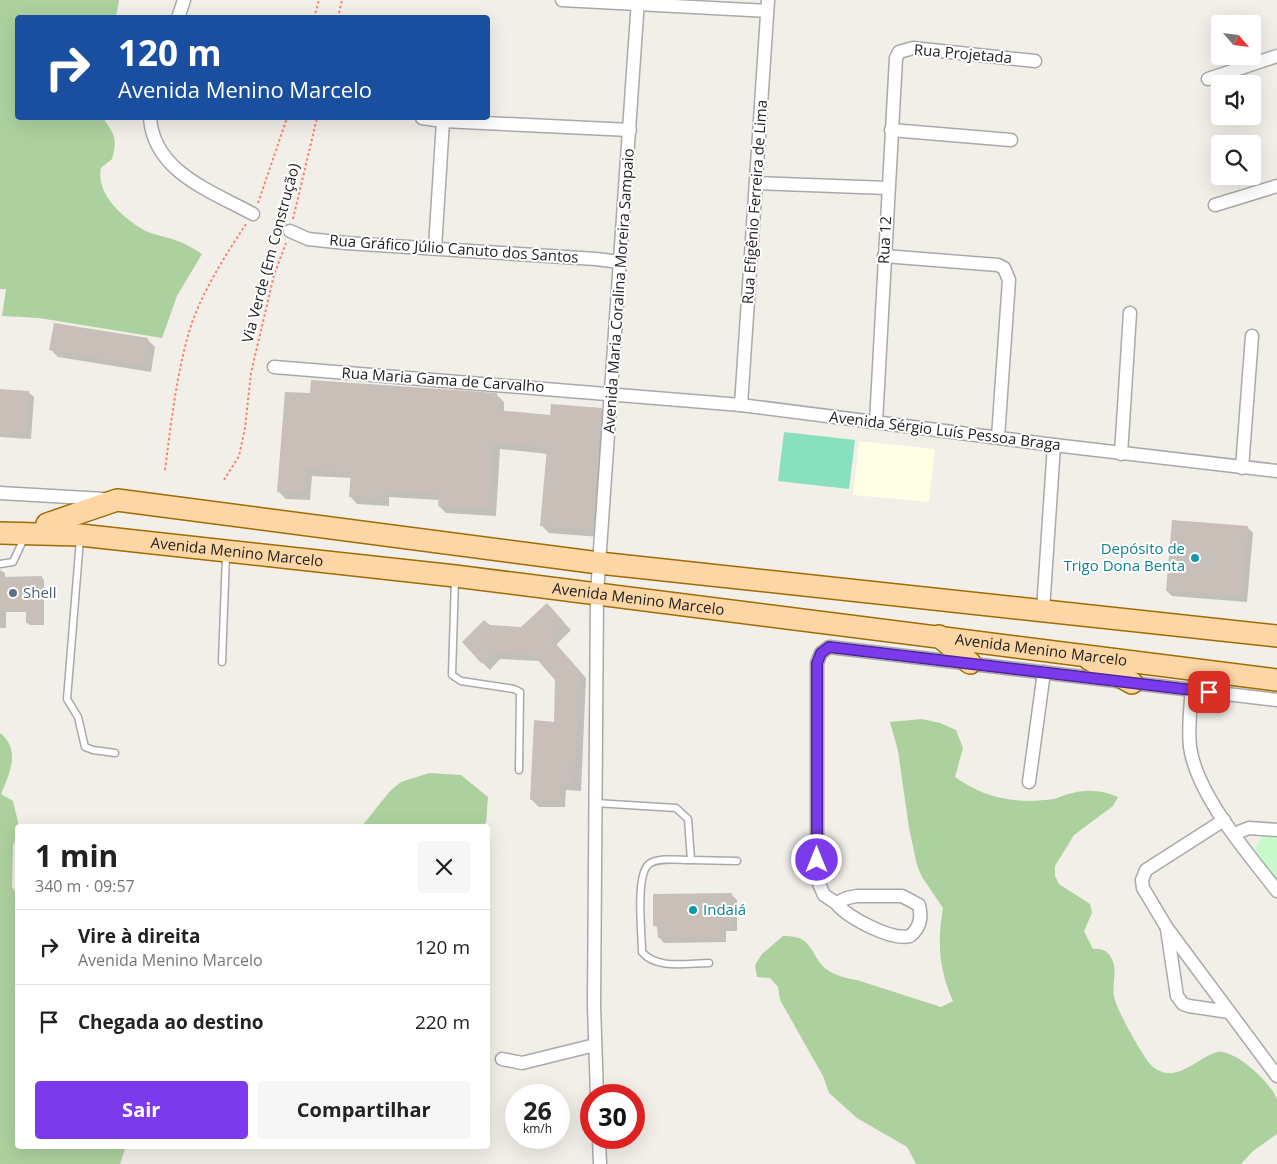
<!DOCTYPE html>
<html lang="pt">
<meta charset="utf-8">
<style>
body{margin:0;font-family:"Open Sans",sans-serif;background:#f6f6f6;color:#222;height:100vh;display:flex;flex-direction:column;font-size:19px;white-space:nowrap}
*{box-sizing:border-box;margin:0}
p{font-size:16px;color:#767676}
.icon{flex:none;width:28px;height:28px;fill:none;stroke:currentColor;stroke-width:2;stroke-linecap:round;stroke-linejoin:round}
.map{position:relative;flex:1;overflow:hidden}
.details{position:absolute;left:15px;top:824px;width:475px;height:325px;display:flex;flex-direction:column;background:#fff;border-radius:5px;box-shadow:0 5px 20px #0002}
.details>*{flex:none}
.top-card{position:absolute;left:15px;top:15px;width:475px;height:105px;border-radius:5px;box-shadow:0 5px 20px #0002;background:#1a4fa0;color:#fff;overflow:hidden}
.needle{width:32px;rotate:118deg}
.fabs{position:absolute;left:1211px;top:15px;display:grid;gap:10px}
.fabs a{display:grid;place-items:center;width:50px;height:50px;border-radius:5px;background:#fff;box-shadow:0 5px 20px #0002;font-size:25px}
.speed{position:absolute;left:505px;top:1084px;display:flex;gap:10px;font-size:25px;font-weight:700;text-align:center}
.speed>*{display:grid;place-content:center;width:65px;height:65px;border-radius:50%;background:#fff;box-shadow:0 5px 20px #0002;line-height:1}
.speed small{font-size:12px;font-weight:400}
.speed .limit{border:8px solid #d22;background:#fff;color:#111}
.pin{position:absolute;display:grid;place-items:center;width:42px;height:42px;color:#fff;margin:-21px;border-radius:10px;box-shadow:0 2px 8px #0006}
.me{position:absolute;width:55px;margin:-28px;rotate:0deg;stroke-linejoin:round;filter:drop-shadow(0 0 4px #0008)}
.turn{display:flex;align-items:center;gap:18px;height:105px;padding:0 20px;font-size:22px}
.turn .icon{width:65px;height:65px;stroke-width:2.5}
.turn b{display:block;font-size:35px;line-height:42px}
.round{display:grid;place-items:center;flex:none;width:52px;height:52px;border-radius:5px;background:#f6f6f6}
.headline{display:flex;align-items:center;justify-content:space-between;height:85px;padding:0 20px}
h1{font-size:30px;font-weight:700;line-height:38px}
.primary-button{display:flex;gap:10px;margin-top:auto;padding:10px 20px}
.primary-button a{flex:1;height:58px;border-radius:5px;background:#7c3aed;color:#fff;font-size:20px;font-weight:700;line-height:58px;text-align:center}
.primary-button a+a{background:#f6f6f6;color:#222}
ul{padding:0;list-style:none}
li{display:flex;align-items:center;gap:15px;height:75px;padding:0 20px;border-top:1px solid #e0e0e0}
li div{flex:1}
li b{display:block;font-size:19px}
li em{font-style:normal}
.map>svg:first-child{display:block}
.education{fill:#ffffe5}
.forest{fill:#add19e}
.park{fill:#c8facc}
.pitch{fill:#88e0be}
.shadow{fill:#0003}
.building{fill:#c7bfb8}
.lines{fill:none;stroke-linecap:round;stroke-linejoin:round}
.service-casing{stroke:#a9a9a9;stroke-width:9}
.minor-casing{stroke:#a9a9a9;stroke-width:15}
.primary-casing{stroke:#a06b00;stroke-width:24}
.path{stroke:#fa8072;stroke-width:2;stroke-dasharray:2.5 2.5;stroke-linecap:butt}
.service{stroke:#fff;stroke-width:6}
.minor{stroke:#fff;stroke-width:12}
.primary{stroke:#fcd6a4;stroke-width:21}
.route-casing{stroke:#51269a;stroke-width:12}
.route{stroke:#7c3aed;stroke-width:9}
.culture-dot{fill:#0f9aa8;stroke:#fff;stroke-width:2}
.service-dot{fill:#5c6f8a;stroke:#fff;stroke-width:2}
.labels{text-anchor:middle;stroke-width:4;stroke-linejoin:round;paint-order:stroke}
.street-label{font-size:15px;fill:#222;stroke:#fff}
.culture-label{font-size:15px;fill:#0d838f;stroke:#fff;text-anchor:end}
.service-label{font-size:15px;fill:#4e5e75;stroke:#fff;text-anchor:start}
</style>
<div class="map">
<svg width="1277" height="1164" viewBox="0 0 1277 1164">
<rect width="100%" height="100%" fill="#f2efe9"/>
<path class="education" d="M859 441 935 449 929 502 853 495Z"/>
<g class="forest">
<path d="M0 0H119L116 17 18 18V118H103C114 134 118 137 112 159L101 168C95 195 126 221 148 232 158 236 168 237 178 241 186 244 194 249 202 254L177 296 162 338 39 318 2 316 6 289H0Z"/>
<path d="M922 719 940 723 956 730 963 748 955 777C985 799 1017 804 1054 799 1058 798 1061 796 1065 795 1084 789 1100 789 1118 797L1113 806 1074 835 1055 866V876L1059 884 1090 904 1092 913 1084 931 1093 949C1103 948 1110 952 1113 962 1117 972 1112 986 1114 996 1115 1007 1144 1059 1152 1066 1176 1086 1196 1058 1217 1052 1234 1048 1273 1084 1277 1100 1277 1110 1277 1123 1277 1134L1253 1151 1241 1164H916L907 1147 857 1118 829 1093 823 1076 780 1000 778 987 770 978 757 977 755 965 762 954 783 936C809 936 808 946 821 964 829 974 844 978 857 980L941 1007 953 1001C939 970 937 942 943 908L922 877 917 865 909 828 898 751 890 722Z"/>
<path d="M0 733C21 749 10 773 1 794L13 801 19 826 17 839 13 845 12 887 18 896V1146H126L120 1164H0Z"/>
<path d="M429 773 461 775 488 797 486 823 479 826H362L390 791 401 782Z"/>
</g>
<path class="park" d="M1270 835H1277V882L1255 848 1262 837Z"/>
<path class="pitch" d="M784 432 855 440 849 489 778 481Z"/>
<g class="shadow">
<path d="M148 340 155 347 151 372 58 357 51 350Z"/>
<path d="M0 390 28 392 34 397 31 439 0 437Z"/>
<path d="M286 393 497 395 504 402V412L551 416 601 409 608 416 600 537 549 533 542 526 548 454 500 449 496 516 446 513 439 506V500L389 497V506L357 504 350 496 352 478 312 476 310 500 286 499 279 492Z"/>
<path d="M1248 528 1253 533 1247 602 1172 596 1167 591Z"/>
<path d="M0 570 5 573V578L41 577 44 580V625H30L27 623V612H6V628H0Z"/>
<path d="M554 612 571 630 556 645 586 678 581 791 566 790 565 807H539L532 800 555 723 557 680 541 661 500 659 490 670 483 663 489 627 522 629Z"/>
<path d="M731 894 737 900V931H726V942L664 943 659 937V930L655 925Z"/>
</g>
<g class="building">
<path d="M54 323 148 338 144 366 49 350Z"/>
<path d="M311 380 497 393V410L550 415 551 404 602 408 593 530 540 526 547 448 493 443 489 509 438 506 439 494 383 490 382 499 349 497 351 472 305 469 304 494 277 492 285 392 310 393Z"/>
<path d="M0 389 29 391 26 434 0 433Z"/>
<path d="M1172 520 1248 526 1242 597 1166 591Z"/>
<path d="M42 576V623H26V610H0V577Z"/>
<path d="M547 603 564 622 550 637 579 670 574 784H560L559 801 530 800 534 720 554 722 555 680 533 655 493 653 482 664 462 642 484 620 490 625 521 627Z"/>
<path d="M732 893V926H721V937L658 938 657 926H653V894Z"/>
</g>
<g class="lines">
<g class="service-casing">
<g id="service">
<path d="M80 539 67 699 78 717 85 747 93 750 115 753"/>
<path d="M0 564 13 562 25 536"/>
<path d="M455 579 452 675 461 681 514 689 520 692 519 770"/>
<path d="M222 662 226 555"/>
<path d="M595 803 676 808 688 819 691 860C679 860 658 857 649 864 635 875 642 934 642 952 657 970 688 963 709 963"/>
<path d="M691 860 737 861"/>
</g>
</g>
<g class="minor-casing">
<g id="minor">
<path d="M562 0 767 11"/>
<path d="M178 18 184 0"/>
<path d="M1208 79 1277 56"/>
<path d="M150 118C154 172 211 191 253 214"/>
<path d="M422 118 443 121 630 130"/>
<path d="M891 130 1011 140"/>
<path d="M756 183 887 188"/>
<path d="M1215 205 1277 186"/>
<path d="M290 231 308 239 346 243 596 259 620 262"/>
<path d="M435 248 443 121"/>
<path d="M884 256 998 265 1004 268 1009 280 998 437"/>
<path d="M274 367 741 405 1054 445 1277 471"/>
<path d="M741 405 768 0"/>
<path d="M876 422 896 58 899 52 913 48 1035 61"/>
<path d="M1121 454 1130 313"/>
<path d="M1242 468 1252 336"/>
<path d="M0 493 104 499"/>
<path d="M1043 610 1054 445"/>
<path d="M1192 690C1190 709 1188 729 1190 747 1197 796 1248 853 1277 891"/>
<path d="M1029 782 1044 672"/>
<path d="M1224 820 1146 870 1142 880 1143 888 1167 928 1277 1076"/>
<path d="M1234 834 1249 828 1277 830"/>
<path d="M857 896H902L919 905C922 917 920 928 910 936 892 941 848 918 836 903L847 898Z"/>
<path d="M836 903 824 895 817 879V663L821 653 829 647 1277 700"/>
<path d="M1167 929 1177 996 1183 1004 1189 1006 1229 1012"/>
<path d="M502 1059 522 1063 595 1045"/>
<path d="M597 1095 594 1006 597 593 638 0"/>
<path d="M599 1138 600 1164"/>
</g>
</g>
<g class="primary-casing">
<g id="primary">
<path d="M47 524 117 500 599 563 1277 636"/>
<path id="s1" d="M0 533 80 535 455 576 1277 680"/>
<path d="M939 636 970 663"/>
<path d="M1089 659 1132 683"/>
</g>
</g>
<g class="path">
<path d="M314 18 319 0"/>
<path d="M338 18 342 0"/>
<path d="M258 203 287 118"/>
<path d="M293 219 317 118"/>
<path d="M165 470C171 424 176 377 189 332 200 295 225 256 246 224"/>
<path d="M224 480 239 456 245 428 251 373 274 275 286 243"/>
</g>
<use href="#service" class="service"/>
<use href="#minor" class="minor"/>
<use href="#primary" class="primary"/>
</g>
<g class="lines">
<g class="route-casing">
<path id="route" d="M817 860V663L821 653 829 647 1209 692"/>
</g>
<use href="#route" class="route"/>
</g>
<g class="culture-dot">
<circle cx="1195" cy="558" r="5"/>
<circle cx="693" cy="910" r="5"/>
</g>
<circle class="service-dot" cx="13" cy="593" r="5"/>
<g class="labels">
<g class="street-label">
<text transform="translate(963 54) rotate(5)" y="5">Rua Projetada</text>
<text transform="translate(755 202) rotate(-86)" y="5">Rua Efigênio Ferreira de Lima</text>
<text transform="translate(885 240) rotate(-87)" y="5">Rua 12</text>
<text transform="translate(454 249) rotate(4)" y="5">Rua Gráfico Júlio Canuto dos Santos</text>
<text transform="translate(271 253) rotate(-75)" y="5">Via Verde (Em Construção)</text>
<text transform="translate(619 291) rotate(-86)" y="5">Avenida Maria Coralina Moreira Sampaio</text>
<text transform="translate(443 380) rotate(4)" y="5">Rua Maria Gama de Carvalho</text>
<text transform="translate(945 431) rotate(7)" y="5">Avenida Sérgio Luís Pessoa Braga</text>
<text dy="5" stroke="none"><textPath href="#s1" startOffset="238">Avenida Menino Marcelo</textPath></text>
<text dy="5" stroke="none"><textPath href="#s1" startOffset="642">Avenida Menino Marcelo</textPath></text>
<text dy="5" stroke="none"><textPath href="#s1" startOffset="1048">Avenida Menino Marcelo</textPath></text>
</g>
<g class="culture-label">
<text x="1185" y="554">Depósito de<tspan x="1185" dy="17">Trigo Dona Benta</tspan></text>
<text x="703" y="915" text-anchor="start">Indaiá</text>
</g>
<g class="service-label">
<text x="23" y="598">Shell</text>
</g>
</g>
</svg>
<div class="fabs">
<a><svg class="needle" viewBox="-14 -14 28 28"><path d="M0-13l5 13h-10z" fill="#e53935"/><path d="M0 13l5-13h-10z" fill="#767676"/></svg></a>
<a><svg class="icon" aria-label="sound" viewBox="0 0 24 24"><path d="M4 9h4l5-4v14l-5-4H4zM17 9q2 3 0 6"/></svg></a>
<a><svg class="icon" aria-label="search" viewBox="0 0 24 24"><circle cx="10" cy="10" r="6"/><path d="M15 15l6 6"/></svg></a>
</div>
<div class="speed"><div>26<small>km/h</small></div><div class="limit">30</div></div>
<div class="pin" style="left:1209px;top:692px;background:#d93025"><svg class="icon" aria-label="arrive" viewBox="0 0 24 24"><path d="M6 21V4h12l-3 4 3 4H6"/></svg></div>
<svg class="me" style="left:817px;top:860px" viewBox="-20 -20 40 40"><circle r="17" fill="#7c3aed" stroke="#fff" stroke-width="3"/><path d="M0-11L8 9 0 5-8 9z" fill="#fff"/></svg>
<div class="top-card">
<div class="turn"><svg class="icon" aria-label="right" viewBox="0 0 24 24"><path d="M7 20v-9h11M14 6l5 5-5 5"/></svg><div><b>120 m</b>Avenida Menino Marcelo</div></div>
</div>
<section class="details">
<div class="headline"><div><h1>1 min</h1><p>340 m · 09:57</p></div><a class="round"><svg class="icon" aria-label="close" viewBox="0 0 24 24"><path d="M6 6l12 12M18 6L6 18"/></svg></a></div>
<ul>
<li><svg class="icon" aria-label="right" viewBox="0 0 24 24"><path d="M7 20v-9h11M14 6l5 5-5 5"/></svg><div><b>Vire à direita</b><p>Avenida Menino Marcelo</p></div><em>120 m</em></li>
<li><svg class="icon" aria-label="arrive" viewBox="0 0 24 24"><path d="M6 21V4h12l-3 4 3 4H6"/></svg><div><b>Chegada ao destino</b></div><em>220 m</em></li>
</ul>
<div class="primary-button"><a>Sair</a><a>Compartilhar</a></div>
</section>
</div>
